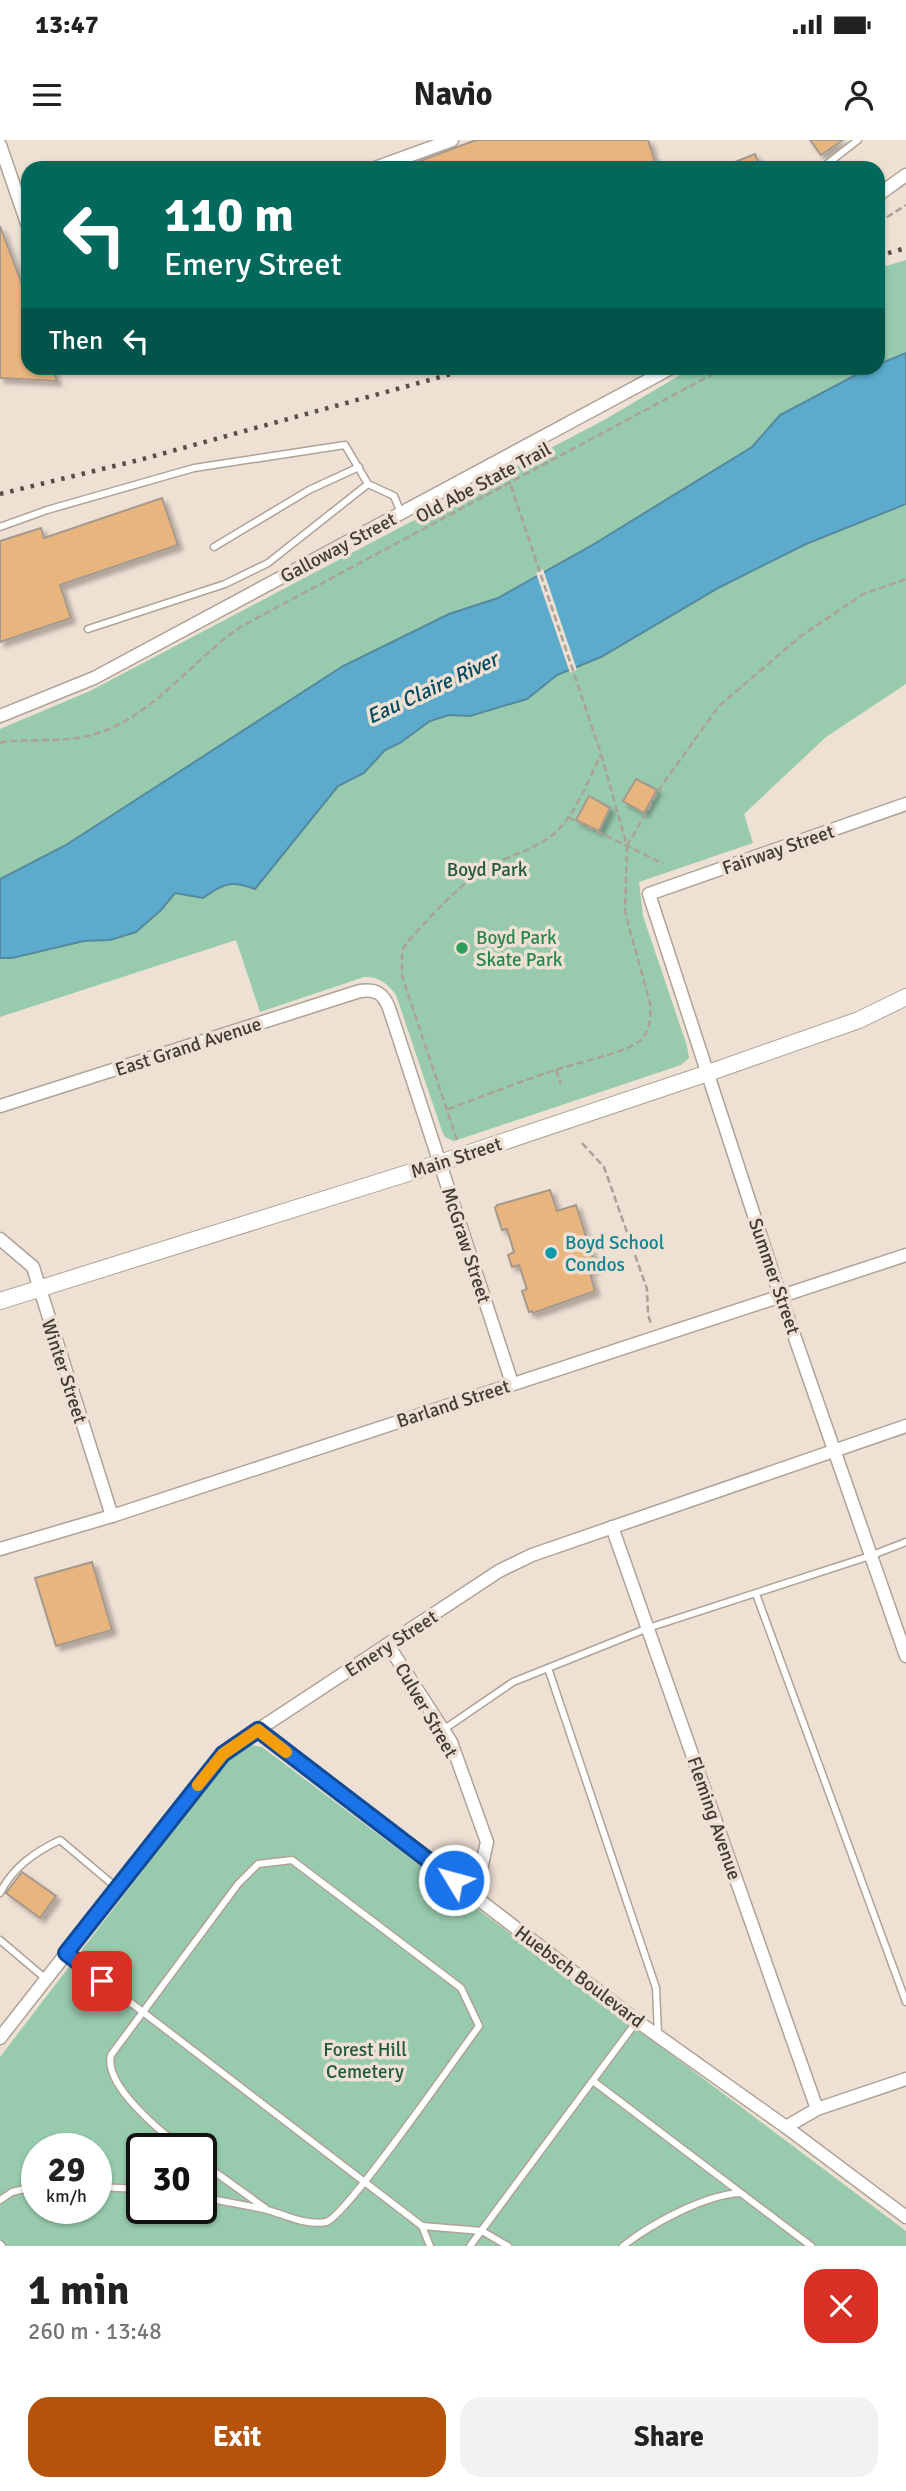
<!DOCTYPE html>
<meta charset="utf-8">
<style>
body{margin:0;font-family:Signika,sans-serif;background:#f2f2f2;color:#222;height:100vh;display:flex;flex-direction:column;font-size:26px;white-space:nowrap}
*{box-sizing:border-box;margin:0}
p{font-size:23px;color:#767676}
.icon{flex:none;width:38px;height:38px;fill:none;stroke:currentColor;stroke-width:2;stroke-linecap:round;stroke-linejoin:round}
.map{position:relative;height:2106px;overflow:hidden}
.panel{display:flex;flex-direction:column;background:#fff;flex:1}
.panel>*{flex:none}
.guide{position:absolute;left:21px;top:21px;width:864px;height:214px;border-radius:21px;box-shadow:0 2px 5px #0004;background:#00695c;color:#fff;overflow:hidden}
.speed{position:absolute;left:21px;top:1993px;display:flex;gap:14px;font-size:35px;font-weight:700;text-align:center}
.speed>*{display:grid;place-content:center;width:91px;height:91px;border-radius:50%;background:#fff;box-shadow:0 2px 5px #0004;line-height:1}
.speed small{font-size:18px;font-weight:400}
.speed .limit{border:4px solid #111;border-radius:10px;background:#fff;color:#111}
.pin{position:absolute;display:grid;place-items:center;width:60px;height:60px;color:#fff;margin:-30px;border-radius:14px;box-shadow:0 4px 10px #0006}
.me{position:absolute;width:77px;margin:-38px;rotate:307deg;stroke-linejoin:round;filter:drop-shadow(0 0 5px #0008)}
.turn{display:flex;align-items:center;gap:24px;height:147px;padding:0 28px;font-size:32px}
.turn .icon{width:91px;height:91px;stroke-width:2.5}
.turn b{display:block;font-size:49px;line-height:60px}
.then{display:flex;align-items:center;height:66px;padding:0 28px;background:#0003;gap:14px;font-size:26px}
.round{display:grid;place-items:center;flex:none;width:74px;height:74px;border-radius:21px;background:#f2f2f2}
.summary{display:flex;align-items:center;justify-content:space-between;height:119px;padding:0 28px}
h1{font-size:42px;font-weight:800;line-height:52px}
.action{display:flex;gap:14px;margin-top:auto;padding:14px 28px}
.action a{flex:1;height:80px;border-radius:21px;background:#b45309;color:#fff;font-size:28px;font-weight:800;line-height:80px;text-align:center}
.action a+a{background:#f2f2f2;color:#222}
.status{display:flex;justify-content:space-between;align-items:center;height:49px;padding:0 35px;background:#fff;direction:ltr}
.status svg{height:19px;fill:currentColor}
header{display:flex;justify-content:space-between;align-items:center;height:91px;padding:0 28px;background:#fff;font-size:32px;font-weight:800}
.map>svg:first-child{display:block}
.green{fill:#98cbae;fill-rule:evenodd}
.water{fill:#5caacc;stroke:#54899f;stroke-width:2}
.pier{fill:#eee0d3}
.building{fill:#e9b57f;stroke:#a5988c;stroke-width:2;filter:url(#shadow)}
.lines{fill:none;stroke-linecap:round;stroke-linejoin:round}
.service-casing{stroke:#afa296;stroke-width:9}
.minor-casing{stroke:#afa296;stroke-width:15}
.tertiary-casing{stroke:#afa296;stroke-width:18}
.path{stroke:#aca197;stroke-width:2.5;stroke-dasharray:7 3.5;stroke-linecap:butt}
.service{stroke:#fff;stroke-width:6}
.minor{stroke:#fff;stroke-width:12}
.tertiary{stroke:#fff;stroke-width:16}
.rail{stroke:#564f49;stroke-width:4.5;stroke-dasharray:3.5 7;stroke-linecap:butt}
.route-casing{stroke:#114b97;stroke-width:18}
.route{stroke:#1a73e8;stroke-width:12}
.slow{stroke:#f59e0b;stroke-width:12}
.leisure-dot{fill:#2e9e5b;stroke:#eee0d3;stroke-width:2.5}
.culture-dot{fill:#0f9aa8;stroke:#eee0d3;stroke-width:2.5}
.labels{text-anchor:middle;stroke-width:7;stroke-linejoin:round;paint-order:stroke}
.street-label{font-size:19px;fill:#413b36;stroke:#eee0d3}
.park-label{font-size:19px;fill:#20573d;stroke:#eee0d3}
.leisure-label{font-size:19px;fill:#27864d;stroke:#eee0d3;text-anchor:start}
.culture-label{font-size:19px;fill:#0d838f;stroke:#eee0d3;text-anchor:start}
.water-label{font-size:21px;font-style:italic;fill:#024960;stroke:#eee0d3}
</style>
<div class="status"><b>13:47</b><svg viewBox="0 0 49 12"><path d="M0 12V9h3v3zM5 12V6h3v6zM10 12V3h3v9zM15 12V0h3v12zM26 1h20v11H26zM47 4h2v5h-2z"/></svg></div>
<header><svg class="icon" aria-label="menu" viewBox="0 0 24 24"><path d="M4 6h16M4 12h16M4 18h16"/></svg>Navio<svg class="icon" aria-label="person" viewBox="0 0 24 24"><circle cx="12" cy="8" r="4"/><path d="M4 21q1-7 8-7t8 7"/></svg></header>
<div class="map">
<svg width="906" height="2106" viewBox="0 0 906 2106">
<defs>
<filter id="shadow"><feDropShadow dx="4.5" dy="4.5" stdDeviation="2" flood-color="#0004"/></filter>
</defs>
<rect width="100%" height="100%" fill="#eee0d3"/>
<g class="green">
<path d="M906 120V213L879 224V128Z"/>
<path d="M692 228H869L780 275 752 307 594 404 498 458 449 474 343 526 66 705 0 739V589L90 551 604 280Z"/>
<path d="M906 364V544L826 597 744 674 753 703 639 742 643 776 687 906 689 918 681 925 454 1001 445 997 442 991 396 855C388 844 379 836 364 837L260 872 236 800 0 877V818H12L84 801 110 800 161 770 175 753 203 758C224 743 231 740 255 749L338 646 364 633 385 610 400 603 430 581 449 575 470 576 527 559 557 535 601 517 720 447 806 404Z"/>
<path d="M251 1605 262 1607 906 2091V2106H0V1917L228 1619 240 1608ZM37 2009H96V2068H37ZM142 2009H201V2068H142Z"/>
</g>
<path class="water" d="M906 213V364L806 404 720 447 601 517 557 535 527 559 470 576 449 575 430 581 400 603 385 610 364 633 338 646 255 749C231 740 224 743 203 758L175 753 161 770 136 792 110 800 84 801 12 818H0V739L66 705 343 526 449 474 498 458 594 404 752 307 780 275 869 228H878L879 224Z"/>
<path class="pier" d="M543 429 577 530 570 533 536 433Z"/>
<g class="building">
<path d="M476 0H648L657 28H401Z"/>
<path d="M810 0H843L821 15Z"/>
<path d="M755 14 760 28H722V27Z"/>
<path d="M0 86 28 160V228H52L57 241 0 238Z"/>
<path d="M162 358 178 405 60 445 71 478 0 502V401L41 388 44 398Z"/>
<path d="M636 639 657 650 644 673 623 661Z"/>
<path d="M589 656 610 668 599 691 576 680Z"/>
<path d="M550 1050 557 1071 576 1065 596 1128 589 1130 595 1151 533 1173 532 1171 529 1172 522 1151 527 1149 519 1125 512 1127 508 1115 514 1112 507 1089 502 1090 495 1068 497 1065Z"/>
<path d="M92 1422 112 1490 56 1506 35 1438Z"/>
<path d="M22 1732 56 1756 40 1778 6 1753Z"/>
</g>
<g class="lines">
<g class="service-casing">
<g id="service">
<path d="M822 28 858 0"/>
<path d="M0 387 47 370 194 328 345 305 368 344 394 356 401 373"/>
<path d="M214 407 309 350 359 327"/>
<path d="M88 489 225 444 268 423 368 344"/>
<path d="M756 1454 906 1862"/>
<path d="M443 1590 513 1542 548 1528"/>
<path d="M0 1753C13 1727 35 1712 60 1700L117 1748"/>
<path d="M0 1800 46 1839"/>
<path d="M66 1813 422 2086 430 2106"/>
<path d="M658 1894 656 1848 548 1528 648 1488 870 1416 906 1402"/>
<path d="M593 1941 811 2106"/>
<path d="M184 2009C162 1993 103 1945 111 1915L238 1744 258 1724 292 1720 461 1848 479 1886C459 1913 345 2078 326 2082 305 2086 284 2074 264 2069 243 2065 222 2061 201 2057"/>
<path d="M201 2022 265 2068"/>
<path d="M96 2047 142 2049"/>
<path d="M0 2060 12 2052 37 2046"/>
<path d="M422 2086 482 2091 508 2106"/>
<path d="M0 2104 2 2106"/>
<path d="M470 2106 637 1881"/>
<path d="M623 2106C651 2084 704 2055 740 2053"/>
</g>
</g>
<g class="minor-casing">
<g id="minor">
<path d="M0 5 28 86"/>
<path d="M375 28 452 0"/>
<path d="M878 55 906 35"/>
<path d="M0 576 94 538 671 228"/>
<path d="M906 664 649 754 780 1155 906 1516"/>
<path d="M0 966 360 851C376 849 383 853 389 868L512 1243"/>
<path d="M0 1099 33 1127 112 1376"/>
<path d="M612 1387 817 1969"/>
<path d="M0 1409 112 1376 906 1115"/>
<path d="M388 1505 451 1602 487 1702 475 1756"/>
<path d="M258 1590 637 1881 786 1987 906 2077"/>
<path d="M0 1898 223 1613 499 1431 532 1415 906 1286"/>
<path d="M786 1987 817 1969 906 1939"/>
</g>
</g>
<g class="tertiary-casing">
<path id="tertiary" d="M0 1161 440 1023 708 933 859 880 906 857"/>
</g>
<g class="path">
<path d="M878 83 906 65"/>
<path d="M0 603 8 601C31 600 55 601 78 598 147 587 188 522 242 486L724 228"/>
<path d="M568 677 664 724"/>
<path d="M627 706 662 645 719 566 801 496 863 454 906 439"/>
<path d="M556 930 561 944"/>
<path d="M448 969C484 956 519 942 555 930 573 924 632 911 642 899 651 889 651 875 650 863L625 772 627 706 601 614 510 343"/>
<path d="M457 1000 402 836V811L407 802C431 777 455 748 485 729 509 714 540 710 560 688 578 668 589 639 601 614"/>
<path d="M582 1003 604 1027 647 1149 648 1175 652 1186"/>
</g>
<use href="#service" class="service"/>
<use href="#minor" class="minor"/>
<use href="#tertiary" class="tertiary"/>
<g class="rail">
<path d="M878 116 906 108"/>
<path d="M0 354 143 319 473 228"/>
</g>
</g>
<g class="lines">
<g class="route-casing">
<path id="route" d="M102 1841 66 1813 223 1614 258 1590 454 1740"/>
</g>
<use href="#route" class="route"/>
<path class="slow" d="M198 1645 223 1614 258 1590 286 1612"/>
</g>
<circle class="leisure-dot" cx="462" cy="808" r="7"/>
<circle class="culture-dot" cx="551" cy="1113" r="7"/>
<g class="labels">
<g class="street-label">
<text transform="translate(483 342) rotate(-28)" y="7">Old Abe State Trail</text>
<text transform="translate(338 407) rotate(-28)" y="7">Galloway Street</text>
<text transform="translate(778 709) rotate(-19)" y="7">Fairway Street</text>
<text transform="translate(188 906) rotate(-18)" y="7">East Grand Avenue</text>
<text transform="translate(456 1017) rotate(-18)" y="7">Main Street</text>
<text transform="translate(467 1105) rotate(72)" y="7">McGraw Street</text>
<text transform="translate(775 1136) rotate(71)" y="7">Summer Street</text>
<text transform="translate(65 1231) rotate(72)" y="7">Winter Street</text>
<text transform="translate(453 1263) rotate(-18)" y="7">Barland Street</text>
<text transform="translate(391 1503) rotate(-33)" y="7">Emery Street</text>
<text transform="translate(427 1570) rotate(60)" y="7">Culver Street</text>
<text transform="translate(715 1678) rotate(71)" y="7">Fleming Avenue</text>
<text transform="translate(580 1836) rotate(37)" y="7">Huebsch Boulevard</text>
</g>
<g class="park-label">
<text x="487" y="736">Boyd Park</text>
<text x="365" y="1916">Forest Hill<tspan x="365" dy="22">Cemetery</tspan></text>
</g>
<g class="leisure-label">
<text x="476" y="804">Boyd Park<tspan x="476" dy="22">Skate Park</tspan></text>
</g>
<g class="culture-label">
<text x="565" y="1109">Boyd School<tspan x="565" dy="22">Condos</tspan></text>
</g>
<g class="water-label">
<text transform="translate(432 548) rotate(-25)" y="7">Eau Claire River</text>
</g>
</g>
</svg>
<div class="speed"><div>29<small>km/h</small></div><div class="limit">30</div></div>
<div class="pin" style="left:102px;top:1841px;background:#d93025"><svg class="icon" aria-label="arrive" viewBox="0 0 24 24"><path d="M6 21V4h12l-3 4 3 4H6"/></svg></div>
<svg class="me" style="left:454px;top:1740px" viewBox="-20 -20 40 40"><circle r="17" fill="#1a73e8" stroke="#fff" stroke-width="3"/><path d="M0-11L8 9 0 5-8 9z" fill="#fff"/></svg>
<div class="guide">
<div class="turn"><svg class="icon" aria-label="left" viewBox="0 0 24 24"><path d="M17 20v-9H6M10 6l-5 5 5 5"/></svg><div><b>110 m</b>Emery Street</div></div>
<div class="then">Then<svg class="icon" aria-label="left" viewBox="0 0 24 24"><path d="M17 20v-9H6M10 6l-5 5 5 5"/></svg></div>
</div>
</div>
<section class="panel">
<div class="summary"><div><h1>1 min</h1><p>260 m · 13:48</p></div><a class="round" style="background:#d93025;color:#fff"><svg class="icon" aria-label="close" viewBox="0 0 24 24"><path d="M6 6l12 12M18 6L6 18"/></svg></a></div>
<div class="action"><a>Exit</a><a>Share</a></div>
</section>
